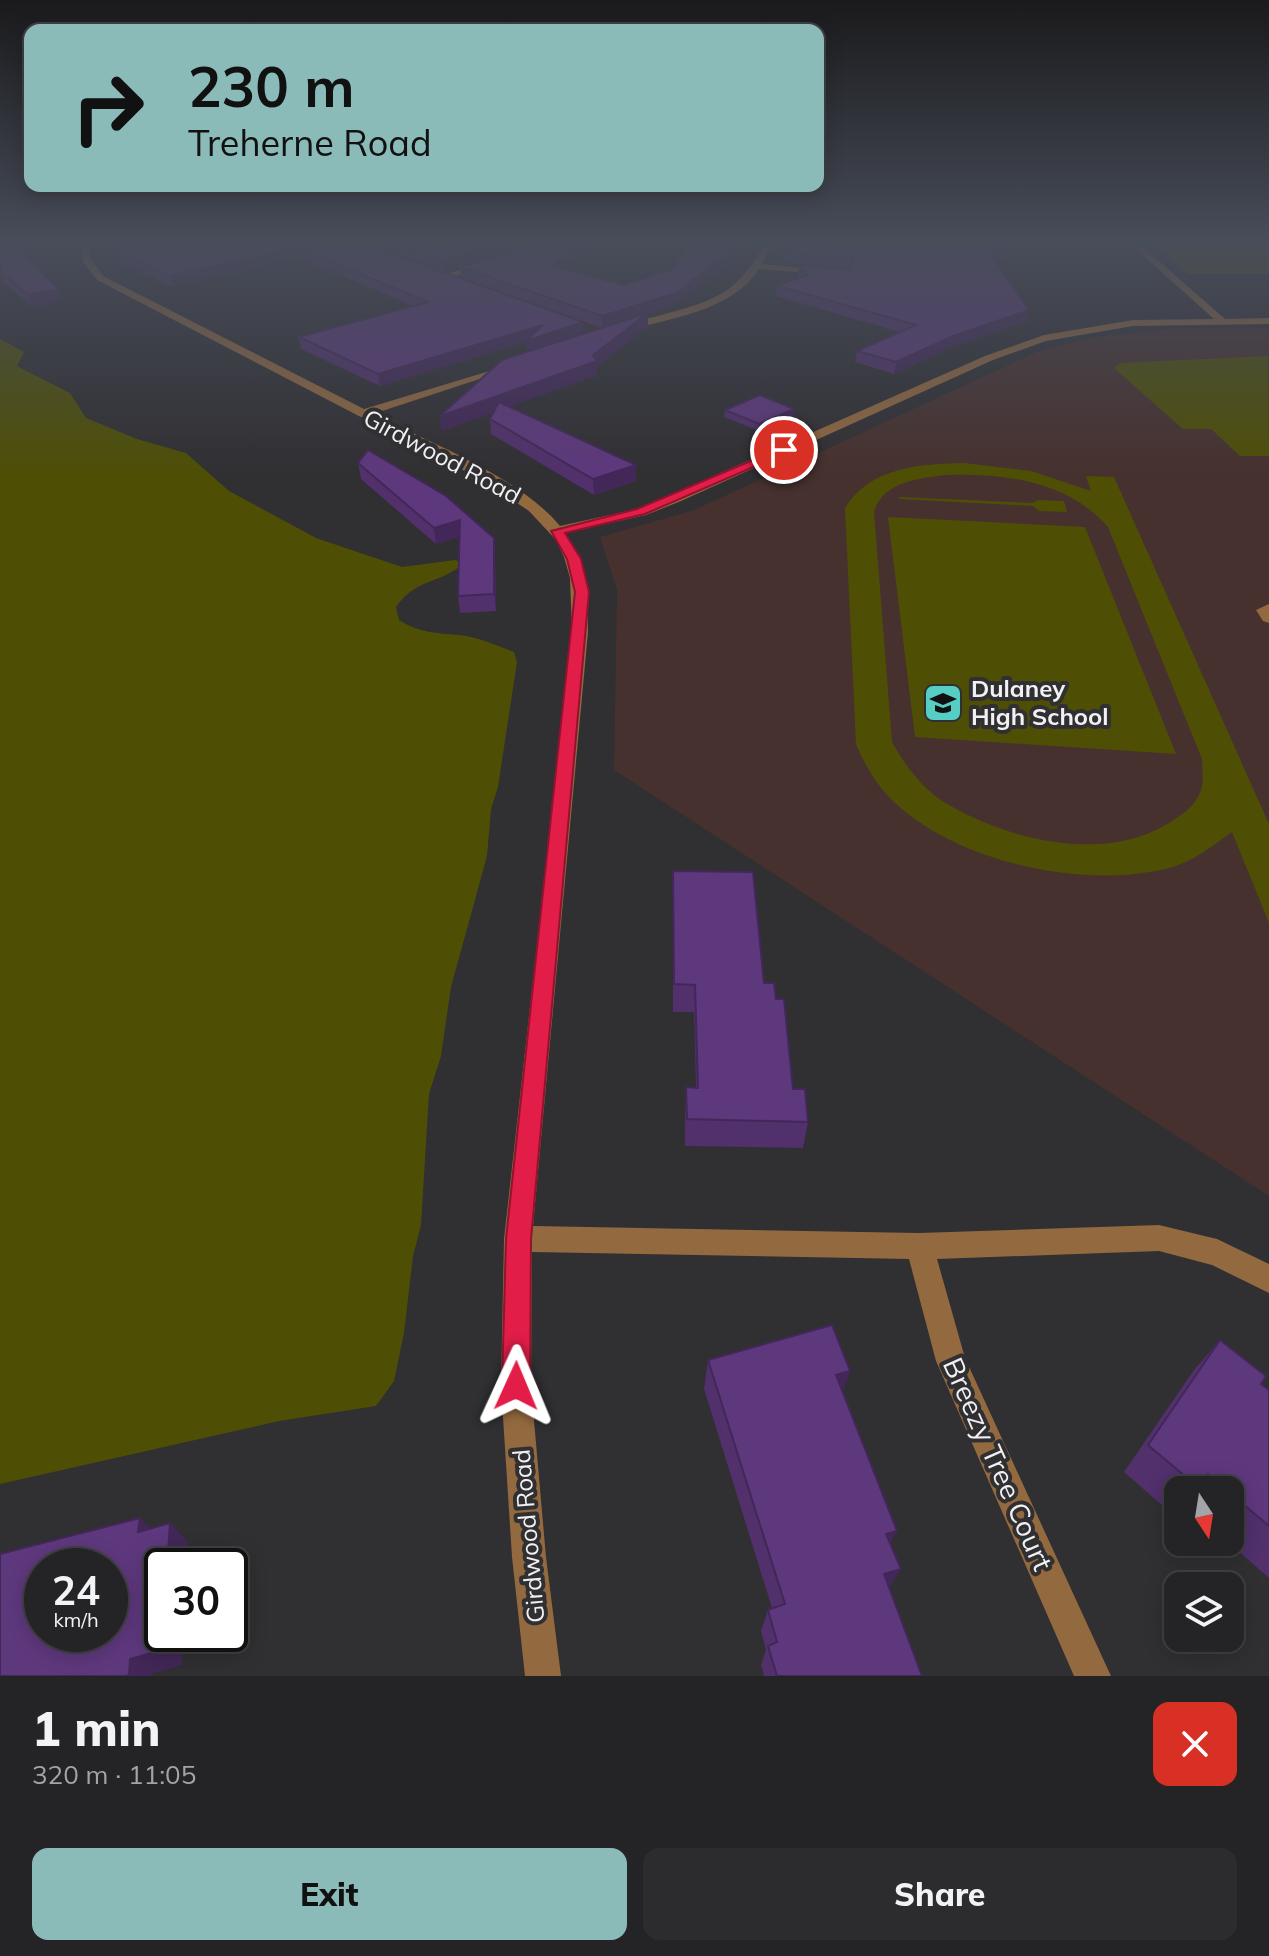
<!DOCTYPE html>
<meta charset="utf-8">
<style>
body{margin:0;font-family:Mulish,sans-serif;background:#2c2b2e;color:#f1f3f6;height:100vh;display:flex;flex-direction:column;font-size:30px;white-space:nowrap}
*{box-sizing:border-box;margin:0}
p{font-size:26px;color:#a3a4a7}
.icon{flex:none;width:44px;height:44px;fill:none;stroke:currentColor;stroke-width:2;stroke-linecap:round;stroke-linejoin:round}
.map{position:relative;height:1676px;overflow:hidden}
.details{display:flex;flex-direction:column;background:#242326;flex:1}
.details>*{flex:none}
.guide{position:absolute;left:24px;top:24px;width:800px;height:168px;border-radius:16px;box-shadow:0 4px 20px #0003,0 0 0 2px #414043;background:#8bbbb9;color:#111;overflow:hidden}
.needle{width:52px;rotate:168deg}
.controls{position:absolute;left:1164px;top:1476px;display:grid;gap:16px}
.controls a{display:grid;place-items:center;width:80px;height:80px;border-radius:16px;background:#242326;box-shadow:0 4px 20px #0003,0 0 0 2px #414043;font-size:40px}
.speed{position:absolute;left:24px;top:1548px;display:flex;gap:16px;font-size:40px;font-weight:700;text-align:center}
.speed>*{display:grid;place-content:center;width:104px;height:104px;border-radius:50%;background:#242326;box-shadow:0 4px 20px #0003,0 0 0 2px #414043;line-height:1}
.speed small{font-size:20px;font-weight:400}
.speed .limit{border:4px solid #111;border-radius:12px;background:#fff;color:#111}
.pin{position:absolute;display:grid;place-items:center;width:68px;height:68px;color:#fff;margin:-34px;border:4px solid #fff;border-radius:50%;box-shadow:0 2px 8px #0007}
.me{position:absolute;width:88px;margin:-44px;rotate:1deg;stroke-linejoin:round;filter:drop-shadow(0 0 6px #0008)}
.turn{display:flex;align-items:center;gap:28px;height:168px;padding:0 32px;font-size:36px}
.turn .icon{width:104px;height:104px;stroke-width:2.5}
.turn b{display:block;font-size:56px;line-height:68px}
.round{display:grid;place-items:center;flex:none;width:84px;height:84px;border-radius:16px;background:#2c2b2e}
.headline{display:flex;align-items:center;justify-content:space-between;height:136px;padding:0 32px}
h1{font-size:48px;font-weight:800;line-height:60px}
.button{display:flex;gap:16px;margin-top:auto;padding:16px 32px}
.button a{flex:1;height:92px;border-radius:16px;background:#8bbbb9;color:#111;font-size:32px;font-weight:800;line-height:92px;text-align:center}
.button a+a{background:#2c2b2e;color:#f1f3f6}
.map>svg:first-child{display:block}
.education{fill:#46312e}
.green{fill:#4e4f05;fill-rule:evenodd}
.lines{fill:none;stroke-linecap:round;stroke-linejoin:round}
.minor{fill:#93693f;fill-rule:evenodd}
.wall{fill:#51306c}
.shaded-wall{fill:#422758}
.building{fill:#5e387d;stroke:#422758;stroke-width:2;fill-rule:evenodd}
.route{fill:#e11d48;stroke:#92132f;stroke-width:2}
.labels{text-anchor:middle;stroke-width:8;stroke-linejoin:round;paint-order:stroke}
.street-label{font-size:24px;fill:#f1f0f2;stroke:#302f32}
.poi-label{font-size:24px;font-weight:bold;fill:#f1f0f2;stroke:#302f32;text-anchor:start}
.near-street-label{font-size:28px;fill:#f1f0f2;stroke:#302f32}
</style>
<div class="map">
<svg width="1269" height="1676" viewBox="0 0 1269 1676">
<rect width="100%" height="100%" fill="#302f32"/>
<path class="education" d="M1182 328H1269V1196L614 770 617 590 600 537 694 510 1037 352 1094 337Z"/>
<g class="green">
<path d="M1150 241H1269V274H1188Z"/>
<path d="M0 339 24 352 17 366 70 393 86 418 137 439 186 453 229 491 316 538 402 567 455 560 464 563C441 584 416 578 396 607L399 620C419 633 437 633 459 635 478 637 496 645 514 652L517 662 498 787 491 809 487 856 451 987 441 1056 429 1094 421 1225 413 1256 404 1333 394 1381 376 1406 279 1421 0 1484Z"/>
<path d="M1268 356 1269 456H1240L1211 429H1183L1114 368 1121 363Z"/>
<path d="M964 463 1031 471 1091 491 1086 476 1114 477 1269 824V923L1232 832C1212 846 1193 862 1169 868 1084 890 955 862 892 800 875 783 865 765 856 744L845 508C870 467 920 464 964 463ZM946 475C1004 473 1068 481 1108 527L1202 759C1202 769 1204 781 1201 790 1195 807 1182 815 1167 824 1104 863 1010 840 949 805 924 791 906 767 892 742L874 512C882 482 920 478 946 475Z"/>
<path d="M899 497 1032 503 1038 500 1064 501 1067 512 1039 511 1033 506 900 499Z"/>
<path d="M888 517 1085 527 1176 754 915 737Z"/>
</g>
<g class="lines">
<g class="minor">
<path d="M82 241H90V257L103 276 364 409 516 363V367L373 414C429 442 521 478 560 526L637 509 671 495 985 356 1044 335 1133 320 1214 319 1127 241H1136L1225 319 1269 318V324L1133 326 1046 341 993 360 681 501 646 515 565 533C587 562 588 597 588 632L533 1226 919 1233 1159 1225 1217 1239 1269 1264V1293L1212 1265 1159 1251 937 1259 965 1358 1111 1676H1074L936 1361 909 1259 532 1252 531 1386 546 1557 561 1676H525L512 1557 501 1386 504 1239 572 632 570 578 564 557 556 540 529 511 484 481 97 280 83 262Z"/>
<path d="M527 241H537L509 260 442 280 438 277 503 256Z"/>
<path d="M766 241H774L762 264 828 271 824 274 759 269C732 311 670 318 626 331L617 329C628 322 645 319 658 316 716 300 737 295 766 241Z"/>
<path d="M1269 604V623L1263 621 1256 610Z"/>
</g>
</g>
<g class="wall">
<path d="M0 241 58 289 62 301 33 307 4 283H0Z"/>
<path d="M357 241 583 322V334L601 328 461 277 460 267 510 252 526 241H597L563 269 624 285 671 270 736 245 722 268 676 304 648 313V326L597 366V375L509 406 636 465V481L594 495 491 434 490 419 494 412 442 431 440 416 527 352 526 342 380 386 301 349 299 337 413 306 299 257 173 287 121 262 118 252Z"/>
<path d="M362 241H521L502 253 443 271Z"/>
<path d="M898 241H1028L995 262 1026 321 951 347 894 374 855 362 857 351 900 332 776 296 777 286 799 277 798 275V265L849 268 788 263 784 259 785 248 890 244Z"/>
<path d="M794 409V416L759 431 724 417 725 410Z"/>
<path d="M358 463 494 538 495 555 496 611 460 613 458 596 459 537 436 544 361 479Z"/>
<path d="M673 871 776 999 793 1089 808 1122 803 1148 685 1146V1114L686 1087H696L694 1012H673Z"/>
<path d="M1220 1340 1261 1384 1269 1390V1578L1228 1542H1230V1490H1178V1507L1171 1513 1124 1472 1194 1370Z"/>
<path d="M708 1360 843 1392 890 1543 889 1588 922 1676H764L761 1665 766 1650 761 1631 768 1610 772 1608 704 1389Z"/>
</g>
<g class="shaded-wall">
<path d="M504 241H521L502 253 443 271 442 260Z"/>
<path d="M584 241H597L553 277V266Z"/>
<path d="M732 241H736V245L722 268 676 304 648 313V326L597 366V375L442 431 440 416 593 355 602 328V316Z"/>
<path d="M1014 241H1028L989 265 991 255Z"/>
<path d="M297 247 299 257 173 287 170 276Z"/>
<path d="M0 272 4 283H0Z"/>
<path d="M58 289 62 301 33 307 28 295Z"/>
<path d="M1029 310 1026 321 951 347 894 374 896 362 953 336Z"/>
<path d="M583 322V334L527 352 526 342 380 386 378 374 543 325Z"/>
<path d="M794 409V416L759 431V424Z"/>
<path d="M636 465V481L594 495 593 479Z"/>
<path d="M460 520 462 536 436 544 434 528Z"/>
<path d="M494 538 495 555 496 611 494 594Z"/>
<path d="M850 1371 840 1400 836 1375Z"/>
<path d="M140 1518 159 1537 138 1532Z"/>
<path d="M170 1523 188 1542 186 1566H167Z"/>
<path d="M897 1531 884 1555 886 1534Z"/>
<path d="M901 1569 887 1591 884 1574Z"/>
<path d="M163 1634H183L182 1665 151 1674V1676H126L130 1659Z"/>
</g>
<g class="building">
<path d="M0 241H13L58 289 28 295 0 271Z"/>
<path d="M128 241H357L583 322 526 341 543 325 378 374 299 337 428 302 297 247 170 276 118 252Z"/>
<path d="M388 241H504L442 260Z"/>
<path d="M526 241H584L553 266 624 285 671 270 693 241H732L722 258 676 293 602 316 460 267 510 252Z"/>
<path d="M801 241H877L890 244 898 241H1014L991 255 1029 310 953 336 896 362 857 351 916 325 777 286 807 275 798 265 848 269 854 262 852 258 789 253 785 248Z"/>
<path d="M648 313 593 355 597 361 440 416 502 360Z"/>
<path d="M760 395 794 409 759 424 725 410Z"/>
<path d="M499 402 636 465 593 479 490 419Z"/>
<path d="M368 450 446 496 494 538V594L458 596 460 520 434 528 358 463Z"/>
<path d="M673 871 753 872 764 983H774L776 999H784L793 1089H805L808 1122 687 1119 686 1087 698 1088 695 985 674 984Z"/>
<path d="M832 1325 850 1371 836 1375 897 1531 886 1534 901 1569 884 1574 922 1676H777L768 1646 777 1642 768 1610 785 1604 708 1360Z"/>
<path d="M1220 1340 1266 1376 1261 1384 1269 1390V1526L1230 1493V1490H1226L1208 1474 1199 1488 1148 1445Z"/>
<path d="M140 1518 138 1532 170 1523 167 1566H162V1650L130 1659 129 1675 126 1676H0V1554ZM42 1566H110V1634H42Z"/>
</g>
<linearGradient id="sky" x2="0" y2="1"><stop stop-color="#1a1a1c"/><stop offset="0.51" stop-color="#484d5a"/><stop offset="1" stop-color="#484d5a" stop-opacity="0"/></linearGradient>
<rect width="1269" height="476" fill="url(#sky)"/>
<path class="route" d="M784 447 789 450 788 452 645 514 565 533 581 559 589 592 531 1239 530 1386 526 1396 516 1400 506 1396 502 1386 506 1239 575 592 567 559 551 531 637 509Z"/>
<defs>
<g id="school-square" transform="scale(2)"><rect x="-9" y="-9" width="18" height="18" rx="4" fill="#56cec4" stroke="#302f32"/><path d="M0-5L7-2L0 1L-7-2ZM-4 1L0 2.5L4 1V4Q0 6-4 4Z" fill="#111"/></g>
</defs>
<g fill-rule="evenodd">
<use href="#school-square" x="943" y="703"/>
</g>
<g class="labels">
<g class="street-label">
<text transform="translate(442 457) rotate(28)" y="8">Girdwood Road</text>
<text transform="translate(529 1536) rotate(-95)" y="8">Girdwood Road</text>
</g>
<g class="poi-label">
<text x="971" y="697">Dulaney<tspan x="971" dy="28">High School</tspan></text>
</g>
<g class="near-street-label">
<text transform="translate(998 1464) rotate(66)" y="10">Breezy Tree Court</text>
</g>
</g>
</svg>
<div class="controls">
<a><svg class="needle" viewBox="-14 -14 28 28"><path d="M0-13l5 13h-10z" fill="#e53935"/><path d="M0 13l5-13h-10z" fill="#a3a4a7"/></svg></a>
<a><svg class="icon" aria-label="layers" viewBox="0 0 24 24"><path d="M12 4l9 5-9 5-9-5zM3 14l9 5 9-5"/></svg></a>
</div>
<div class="speed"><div>24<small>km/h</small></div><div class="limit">30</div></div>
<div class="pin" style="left:784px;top:450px;background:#d93025"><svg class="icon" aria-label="arrive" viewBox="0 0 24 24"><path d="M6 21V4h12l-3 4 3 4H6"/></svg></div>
<svg class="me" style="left:516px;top:1386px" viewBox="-20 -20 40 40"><path d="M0-17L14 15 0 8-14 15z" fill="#e11d48" stroke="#fff" stroke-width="4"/></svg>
<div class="guide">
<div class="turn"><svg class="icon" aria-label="right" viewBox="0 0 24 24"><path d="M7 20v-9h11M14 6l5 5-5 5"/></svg><div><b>230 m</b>Treherne Road</div></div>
</div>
</div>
<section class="details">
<div class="headline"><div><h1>1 min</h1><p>320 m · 11:05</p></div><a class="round" style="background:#d93025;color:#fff"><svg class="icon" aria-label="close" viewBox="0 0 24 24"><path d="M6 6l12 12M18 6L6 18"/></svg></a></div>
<div class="button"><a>Exit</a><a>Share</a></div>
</section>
